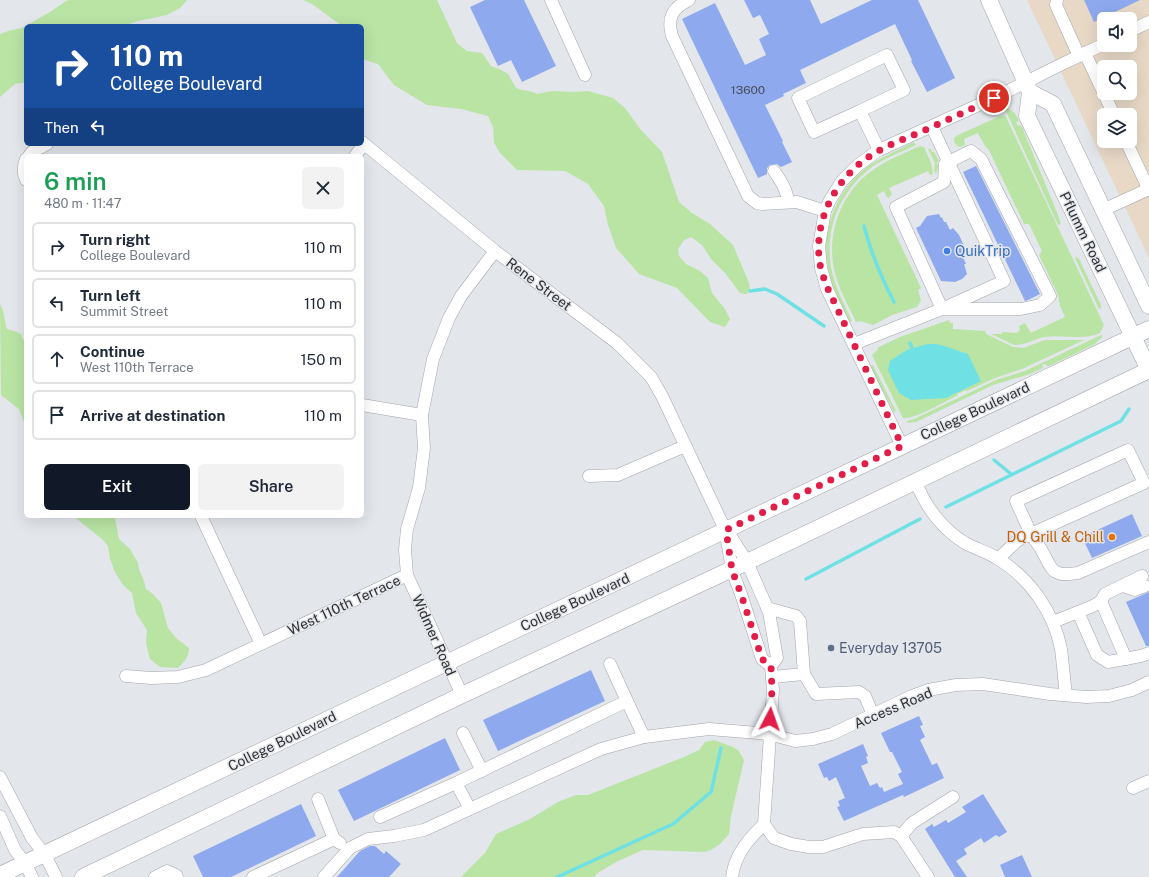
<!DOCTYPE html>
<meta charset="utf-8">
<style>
body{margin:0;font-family:"Public Sans",sans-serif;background:#f2f2f3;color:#1f2937;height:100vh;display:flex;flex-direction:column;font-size:15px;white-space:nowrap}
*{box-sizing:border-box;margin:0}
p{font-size:13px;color:#747a83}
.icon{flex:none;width:22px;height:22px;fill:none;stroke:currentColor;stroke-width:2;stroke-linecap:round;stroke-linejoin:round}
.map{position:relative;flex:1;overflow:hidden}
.side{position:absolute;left:24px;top:154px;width:340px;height:364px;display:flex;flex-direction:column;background:#fff;border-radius:6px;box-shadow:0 4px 16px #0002}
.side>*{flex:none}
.guide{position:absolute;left:24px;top:24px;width:340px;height:122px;border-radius:6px;box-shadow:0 4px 16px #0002;background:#1a4fa0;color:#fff;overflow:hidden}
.controls{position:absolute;left:1097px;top:12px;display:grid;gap:8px}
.controls a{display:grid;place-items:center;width:40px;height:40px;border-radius:6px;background:#fff;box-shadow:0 4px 16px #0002;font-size:20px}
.pin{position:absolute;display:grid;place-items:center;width:34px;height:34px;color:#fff;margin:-17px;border:2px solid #fff;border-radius:50%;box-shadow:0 1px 4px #0007}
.me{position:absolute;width:44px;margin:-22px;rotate:4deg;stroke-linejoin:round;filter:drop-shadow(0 0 3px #0008)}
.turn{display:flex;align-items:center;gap:14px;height:84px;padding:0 20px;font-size:18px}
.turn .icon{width:52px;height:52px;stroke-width:2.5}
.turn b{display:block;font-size:28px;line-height:34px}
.then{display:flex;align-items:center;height:38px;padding:0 20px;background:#0003;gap:8px;font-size:15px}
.round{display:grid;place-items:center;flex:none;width:42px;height:42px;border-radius:6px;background:#f2f2f3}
.headline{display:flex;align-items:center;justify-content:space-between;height:68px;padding:0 20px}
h1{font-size:24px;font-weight:600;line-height:30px;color:#1e9e55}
.primary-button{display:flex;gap:8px;margin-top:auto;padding:8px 20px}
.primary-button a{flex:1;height:46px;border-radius:6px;background:#111827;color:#fff;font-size:16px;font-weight:600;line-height:46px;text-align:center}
.primary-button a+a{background:#f2f2f3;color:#1f2937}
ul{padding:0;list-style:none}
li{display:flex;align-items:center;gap:12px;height:50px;margin:0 8px 6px;padding:0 12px;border:2px solid #e0e1e3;border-radius:6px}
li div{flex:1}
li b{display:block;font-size:15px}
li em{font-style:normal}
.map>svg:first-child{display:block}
.commercial{fill:#e8d9c7;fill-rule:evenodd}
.green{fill:#b9e4a4}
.water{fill:#6fe1e5}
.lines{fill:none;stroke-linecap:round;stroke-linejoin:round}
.stream{stroke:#6fe1e5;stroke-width:3.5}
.building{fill:#8ea9ed}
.minor-casing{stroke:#a3a5aa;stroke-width:13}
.major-casing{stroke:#a3a5aa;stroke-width:17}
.minor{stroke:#fff;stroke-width:12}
.major{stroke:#fff;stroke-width:16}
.route{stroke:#e11d48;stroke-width:7;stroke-dasharray:0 12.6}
.shop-dot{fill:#3f7fe0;stroke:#e3e6eb;stroke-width:1.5}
.food-dot{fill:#e8710a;stroke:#e3e6eb;stroke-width:1.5}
.service-dot{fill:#5c6f8a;stroke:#e3e6eb;stroke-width:1.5}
.labels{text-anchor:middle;stroke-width:3;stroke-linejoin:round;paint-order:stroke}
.number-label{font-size:12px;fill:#474e61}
.street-label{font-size:14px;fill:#2f3032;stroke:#e3e6eb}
.shop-label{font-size:14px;fill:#366cbe;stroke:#e3e6eb;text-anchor:start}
.food-label{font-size:14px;fill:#c56008;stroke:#e3e6eb;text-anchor:end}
.service-label{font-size:14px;fill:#4e5e75;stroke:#e3e6eb;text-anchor:start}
</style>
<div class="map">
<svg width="1149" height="877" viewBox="0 0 1149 877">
<rect width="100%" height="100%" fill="#e3e6eb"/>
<path class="commercial" d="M1027 0H1149V258ZM1104 19H1130V45H1104ZM1104 67H1130V93H1104ZM1104 115H1130V141H1104Z"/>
<g class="green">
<path d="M69 0H187L180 8 167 15 138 21 122 26H26V82L15 84 0 97V34L8 31 22 28 50 12 66 1Z"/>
<path d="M303 0H437L457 43 467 51 482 53 491 66 501 70 508 74 516 88C523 91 530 90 537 94L552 91 574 92 588 91 613 98 625 108 641 130 662 152 679 202 692 213 710 224 733 245 749 283 750 291 746 294 740 293 725 273 711 259 702 245 691 237 684 240 678 249 679 256 686 264 700 271 708 278 712 293 725 309 730 319 725 327 710 322 677 288 639 274 626 259 616 248 608 225 604 206 588 184 565 171 517 170 500 153 494 143 493 127 488 116 461 109 427 105 394 85 378 64 362 59V26H342L312 4Z"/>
<path d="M1006 108C1014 111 1016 114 1019 121L1016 122 1018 126 1020 125 1022 127 1058 215 1061 224 1058 225 1006 111Z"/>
<path d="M1005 115 1104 325 1100 333C1082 341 1064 334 1044 337 1034 339 1026 345 1014 345L991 334H1002V332L1017 333 1020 330 1019 326 1025 323 1031 333 1065 317 1060 306 1058 295 1039 255 1042 251 1029 224H1024L989 150 985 146 978 133 964 139 965 145 960 147C955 145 954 143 954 138L958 135 998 117Z"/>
<path d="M914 142 916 145C901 152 885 158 872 167 837 193 821 237 834 279 838 293 846 307 852 321L850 322C843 307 835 293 830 277 819 238 833 193 866 168 881 157 898 150 914 142Z"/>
<path d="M920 146 924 147 931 163 933 174 930 175 928 171 889 188 892 194 889 198 887 197 884 191 877 195 921 288 918 290 921 300 917 307 892 315 873 325 860 321 856 322C848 305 838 288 834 269 826 231 843 189 876 168 889 159 905 153 920 146Z"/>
<path d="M928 149H931L932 152H934L939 161 937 162 938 167 936 174 934 170 935 163Z"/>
<path d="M1076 257 1079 259 1101 305V308L1099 309 1075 258Z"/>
<path d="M0 304C5 312 4 321 7 329L20 333 26 345V434L24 422 19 409 1 395Z"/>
<path d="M949 320 950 323H953V329L985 331 986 334 1013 347 1023 348 1045 340H1084L1022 369 995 378 967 391 966 390 957 394 958 395C946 401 914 420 903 418L872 355 878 350 877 348 900 337Z"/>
<path d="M1101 335 1103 336 1095 344 1049 366H1047L1045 364 1042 365 1043 368 1030 374 993 385 916 422 907 423V421L914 419 996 380 1025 371Z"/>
<path d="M873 365 896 411 894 412 870 366Z"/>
<path d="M76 516H112L115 518 119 539 130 549 138 563 139 569 144 581 146 589 153 594 161 603 168 628 176 638 189 648C189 657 184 662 178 668L160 667 150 659 146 643 147 630 136 613 132 593 123 585 115 572 110 559 108 546 102 539 83 524 77 519Z"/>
<path d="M714 740 733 747 739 751 744 760 731 816 729 834 720 844 711 850 704 852 643 850 618 861 599 872 594 877H461L485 853 496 834 530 819 558 802 576 795H588L684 757 699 750 705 742Z"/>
</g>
<path class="water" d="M927 344H938L968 354 981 381 946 398 911 400 899 393 888 370 890 361 907 350Z"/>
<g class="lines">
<g class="stream">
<path d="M864 226C871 253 881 277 894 302"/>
<path d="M750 291 765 289 777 294 824 326"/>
<path d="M910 343 912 348"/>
<path d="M994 460 1011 474"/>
<path d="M946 507 1121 421 1129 409"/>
<path d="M806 579 920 519"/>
<path d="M557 877 673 824 711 792 721 748"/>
</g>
</g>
<g class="building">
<path d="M485 0H524L556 66 522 82 511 60 498 66 470 7Z"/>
<path d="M744 0H810L821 24 872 0H918L955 78 927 92 911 61 912 60 895 24 800 70 806 83 783 94 784 96 765 105 783 141 782 142 792 162 781 167 777 164 770 165 767 168V174L758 178 682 19 715 3 745 65 766 55 759 39 769 34 760 15 753 18Z"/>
<path d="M1084 0H1140L1094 22Z"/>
<path d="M976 166 1040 294 1028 300 1025 301 963 172Z"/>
<path d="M939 214 941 218 942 217 944 222H946L950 230 953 228 959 235 965 248 966 254 962 255 966 264H964L967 274 962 279 955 282 941 281 916 228 920 226 927 216Z"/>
<path d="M1132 514 1142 536 1092 558 1082 537Z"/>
<path d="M1149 592V646H1146L1126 602Z"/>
<path d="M591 670 605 701 498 751 483 720Z"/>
<path d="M919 716 923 725 920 726 925 737 920 740 932 765 937 763 944 778 904 797 903 795 844 821 837 807 840 806 838 801 845 798 836 777 829 781 827 777 824 778 818 764 863 744 868 756 866 757 868 763 861 766 870 786 877 783 880 788 882 787 884 792 903 784 898 774 902 772 892 752H890L881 733Z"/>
<path d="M445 738 460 770 354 821 338 790Z"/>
<path d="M983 794 1007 832 999 837 996 835 984 843 981 838 964 849 967 854 956 861 967 877H955L925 829 932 824 934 827 946 820 948 823 966 812 962 807Z"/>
<path d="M301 804 316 836 231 877H203L193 856Z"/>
<path d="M370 846H375L384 854 386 851 401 864 389 877H337L360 851Z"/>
<path d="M1022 855 1032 877H1005L1000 865Z"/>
</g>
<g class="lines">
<g class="minor-casing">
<g id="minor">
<path d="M551 0 585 75"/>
<path d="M689 0C672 8 667 18 672 36L748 196 757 203 762 204 797 202 825 211"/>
<path d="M1057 0 1056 5 1079 56"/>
<path d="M1130 31 1149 22"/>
<path d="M1085 53 1114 115"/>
<path d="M860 111 814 132 798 98 887 55 904 90 860 111 879 150"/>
<path d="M1126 141 1149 190"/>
<path d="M362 142 495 251 617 343 651 377 662 396 721 521 747 562 769 612 777 658 771 666 773 690 764 824"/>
<path d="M29 156 32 152 47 144"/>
<path d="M355 156 364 144"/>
<path d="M26 159C23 166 23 173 26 180"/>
<path d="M774 171C781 181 787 190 788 202"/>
<path d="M1103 210 1149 189"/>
<path d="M854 344 942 309H1021L1040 305 1050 296 981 159 971 151C962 155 953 160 945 164L944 182 896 207 942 309 1004 281 932 127"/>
<path d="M362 405 422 415"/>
<path d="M902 446 827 289 821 268 819 246 825 211 830 200 842 181 858 165 879 150 994 98 1054 68 1104 44"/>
<path d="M589 476 618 475 685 446"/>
<path d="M916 482C925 506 942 529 965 543 976 549 988 552 998 559 1030 578 1054 613 1061 649 1063 664 1064 680 1066 695"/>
<path d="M201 516 261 644"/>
<path d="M726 534 732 570 742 597 762 659 771 666"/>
<path d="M998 559 1018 540 1031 534 1144 483 1128 450 1016 501 1031 534 1041 549 1050 566 1054 571 1061 574H1069L1078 573 1149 542"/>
<path d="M407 575 462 695"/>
<path d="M1123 586 1135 590 1145 586"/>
<path d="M1101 601 1126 659"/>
<path d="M767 608 796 616 800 621 804 674 772 677"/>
<path d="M1078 612 1097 655 1108 662 1141 656 1149 653"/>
<path d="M1053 622 1093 606 1101 601 1105 594 1142 576"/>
<path d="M610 664 627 701"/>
<path d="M804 674 816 694 859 692 865 696 873 715"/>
<path d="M126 676 151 678 178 677 206 670 407 575 405 550 407 529 419 488 424 448 422 415 433 359 449 318 461 296 495 251"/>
<path d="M463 733 482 771"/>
<path d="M0 777 32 838 45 855 56 877"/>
<path d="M1133 788 1149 781"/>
<path d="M318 799 334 839 340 843"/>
<path d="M470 809 456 783 627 701 644 737"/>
<path d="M0 816 15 850 25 863 32 877"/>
<path d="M380 817 456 783"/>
<path d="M764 824 774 838 791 844 809 847H823L863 834 894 832 901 836 928 877"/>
<path d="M901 836 912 823 953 797"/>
<path d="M155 877 167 871 176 875 177 877"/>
<path d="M253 877 334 839"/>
<path d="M324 877 350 848 368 839 394 836 424 830 601 749 644 737 709 729 769 734 795 741 813 739 832 734 912 696 928 690 956 685 983 684 1050 694 1086 697 1109 696 1132 690 1149 682"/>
<path d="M732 877C735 854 748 840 764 824"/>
</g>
</g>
<g class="major-casing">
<g id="major">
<path d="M989 0 1030 92 1027 116 1149 370"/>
<path d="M1030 92 1053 104 1149 306"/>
<path d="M0 875 1149 329"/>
<path d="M83 877 462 695 747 562 1149 370"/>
</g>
</g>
<use href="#minor" class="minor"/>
<use href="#major" class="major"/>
</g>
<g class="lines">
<path class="route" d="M770 719 772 690 771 666 762 659 742 597 732 570 726 530 902 446 828 289C825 282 823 276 821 269 810 221 838 172 880 150 895 142 910 137 925 130 948 120 971 109 994 98"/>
</g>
<circle class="shop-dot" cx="947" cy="251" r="4"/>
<circle class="food-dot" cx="1112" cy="537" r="4"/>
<circle class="service-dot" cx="831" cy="648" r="4"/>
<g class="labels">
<g class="number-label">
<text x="748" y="94">13600</text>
</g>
<g class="street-label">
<text transform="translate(1083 232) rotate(64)" y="5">Pflumm Road</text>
<text transform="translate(539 284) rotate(37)" y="5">Rene Street</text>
<text transform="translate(975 411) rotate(-25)" y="5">College Boulevard</text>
<text transform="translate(575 602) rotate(-25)" y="5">College Boulevard</text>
<text transform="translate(344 605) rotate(-25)" y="5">West 110th Terrace</text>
<text transform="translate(434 635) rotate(66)" y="5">Widmer Road</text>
<text transform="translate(893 708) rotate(-23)" y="5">Access Road</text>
<text transform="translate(282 741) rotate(-26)" y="5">College Boulevard</text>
</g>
<g class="shop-label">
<text x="955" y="256">QuikTrip</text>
</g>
<g class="food-label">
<text x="1104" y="542">DQ Grill &amp; Chill</text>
</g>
<g class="service-label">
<text x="839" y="653">Everyday 13705</text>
</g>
</g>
</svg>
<div class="controls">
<a><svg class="icon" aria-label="sound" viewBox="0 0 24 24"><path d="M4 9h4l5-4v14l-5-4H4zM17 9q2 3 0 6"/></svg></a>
<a><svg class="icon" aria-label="search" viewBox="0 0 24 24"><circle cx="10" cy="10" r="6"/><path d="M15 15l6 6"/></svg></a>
<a><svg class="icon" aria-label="layers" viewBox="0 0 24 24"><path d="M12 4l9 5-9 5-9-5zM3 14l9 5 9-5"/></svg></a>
</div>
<div class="pin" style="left:994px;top:98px;background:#d93025"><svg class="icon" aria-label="arrive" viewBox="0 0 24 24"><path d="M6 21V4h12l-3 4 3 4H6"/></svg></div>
<svg class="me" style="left:770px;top:719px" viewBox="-20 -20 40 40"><path d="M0-17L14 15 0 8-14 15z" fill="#e11d48" stroke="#fff" stroke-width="4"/></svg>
<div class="guide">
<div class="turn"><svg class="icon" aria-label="right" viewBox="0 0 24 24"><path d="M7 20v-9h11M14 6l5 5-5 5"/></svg><div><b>110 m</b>College Boulevard</div></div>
<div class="then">Then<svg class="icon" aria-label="left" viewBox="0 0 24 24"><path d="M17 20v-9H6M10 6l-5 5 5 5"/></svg></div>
</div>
<section class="side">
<div class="headline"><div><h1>6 min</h1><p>480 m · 11:47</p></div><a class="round"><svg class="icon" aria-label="close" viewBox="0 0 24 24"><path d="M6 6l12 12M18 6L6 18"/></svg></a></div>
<ul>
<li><svg class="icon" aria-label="right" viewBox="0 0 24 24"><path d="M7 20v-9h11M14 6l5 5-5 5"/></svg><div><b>Turn right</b><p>College Boulevard</p></div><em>110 m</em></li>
<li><svg class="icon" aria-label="left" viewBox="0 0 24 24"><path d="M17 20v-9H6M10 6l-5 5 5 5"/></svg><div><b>Turn left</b><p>Summit Street</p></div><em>110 m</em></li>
<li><svg class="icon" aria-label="ahead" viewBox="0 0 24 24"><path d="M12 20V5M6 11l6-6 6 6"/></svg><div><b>Continue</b><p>West 110th Terrace</p></div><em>150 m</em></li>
<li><svg class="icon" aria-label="arrive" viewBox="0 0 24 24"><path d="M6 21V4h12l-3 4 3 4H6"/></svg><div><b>Arrive at destination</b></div><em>110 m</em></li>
</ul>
<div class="primary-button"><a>Exit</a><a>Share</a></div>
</section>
</div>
